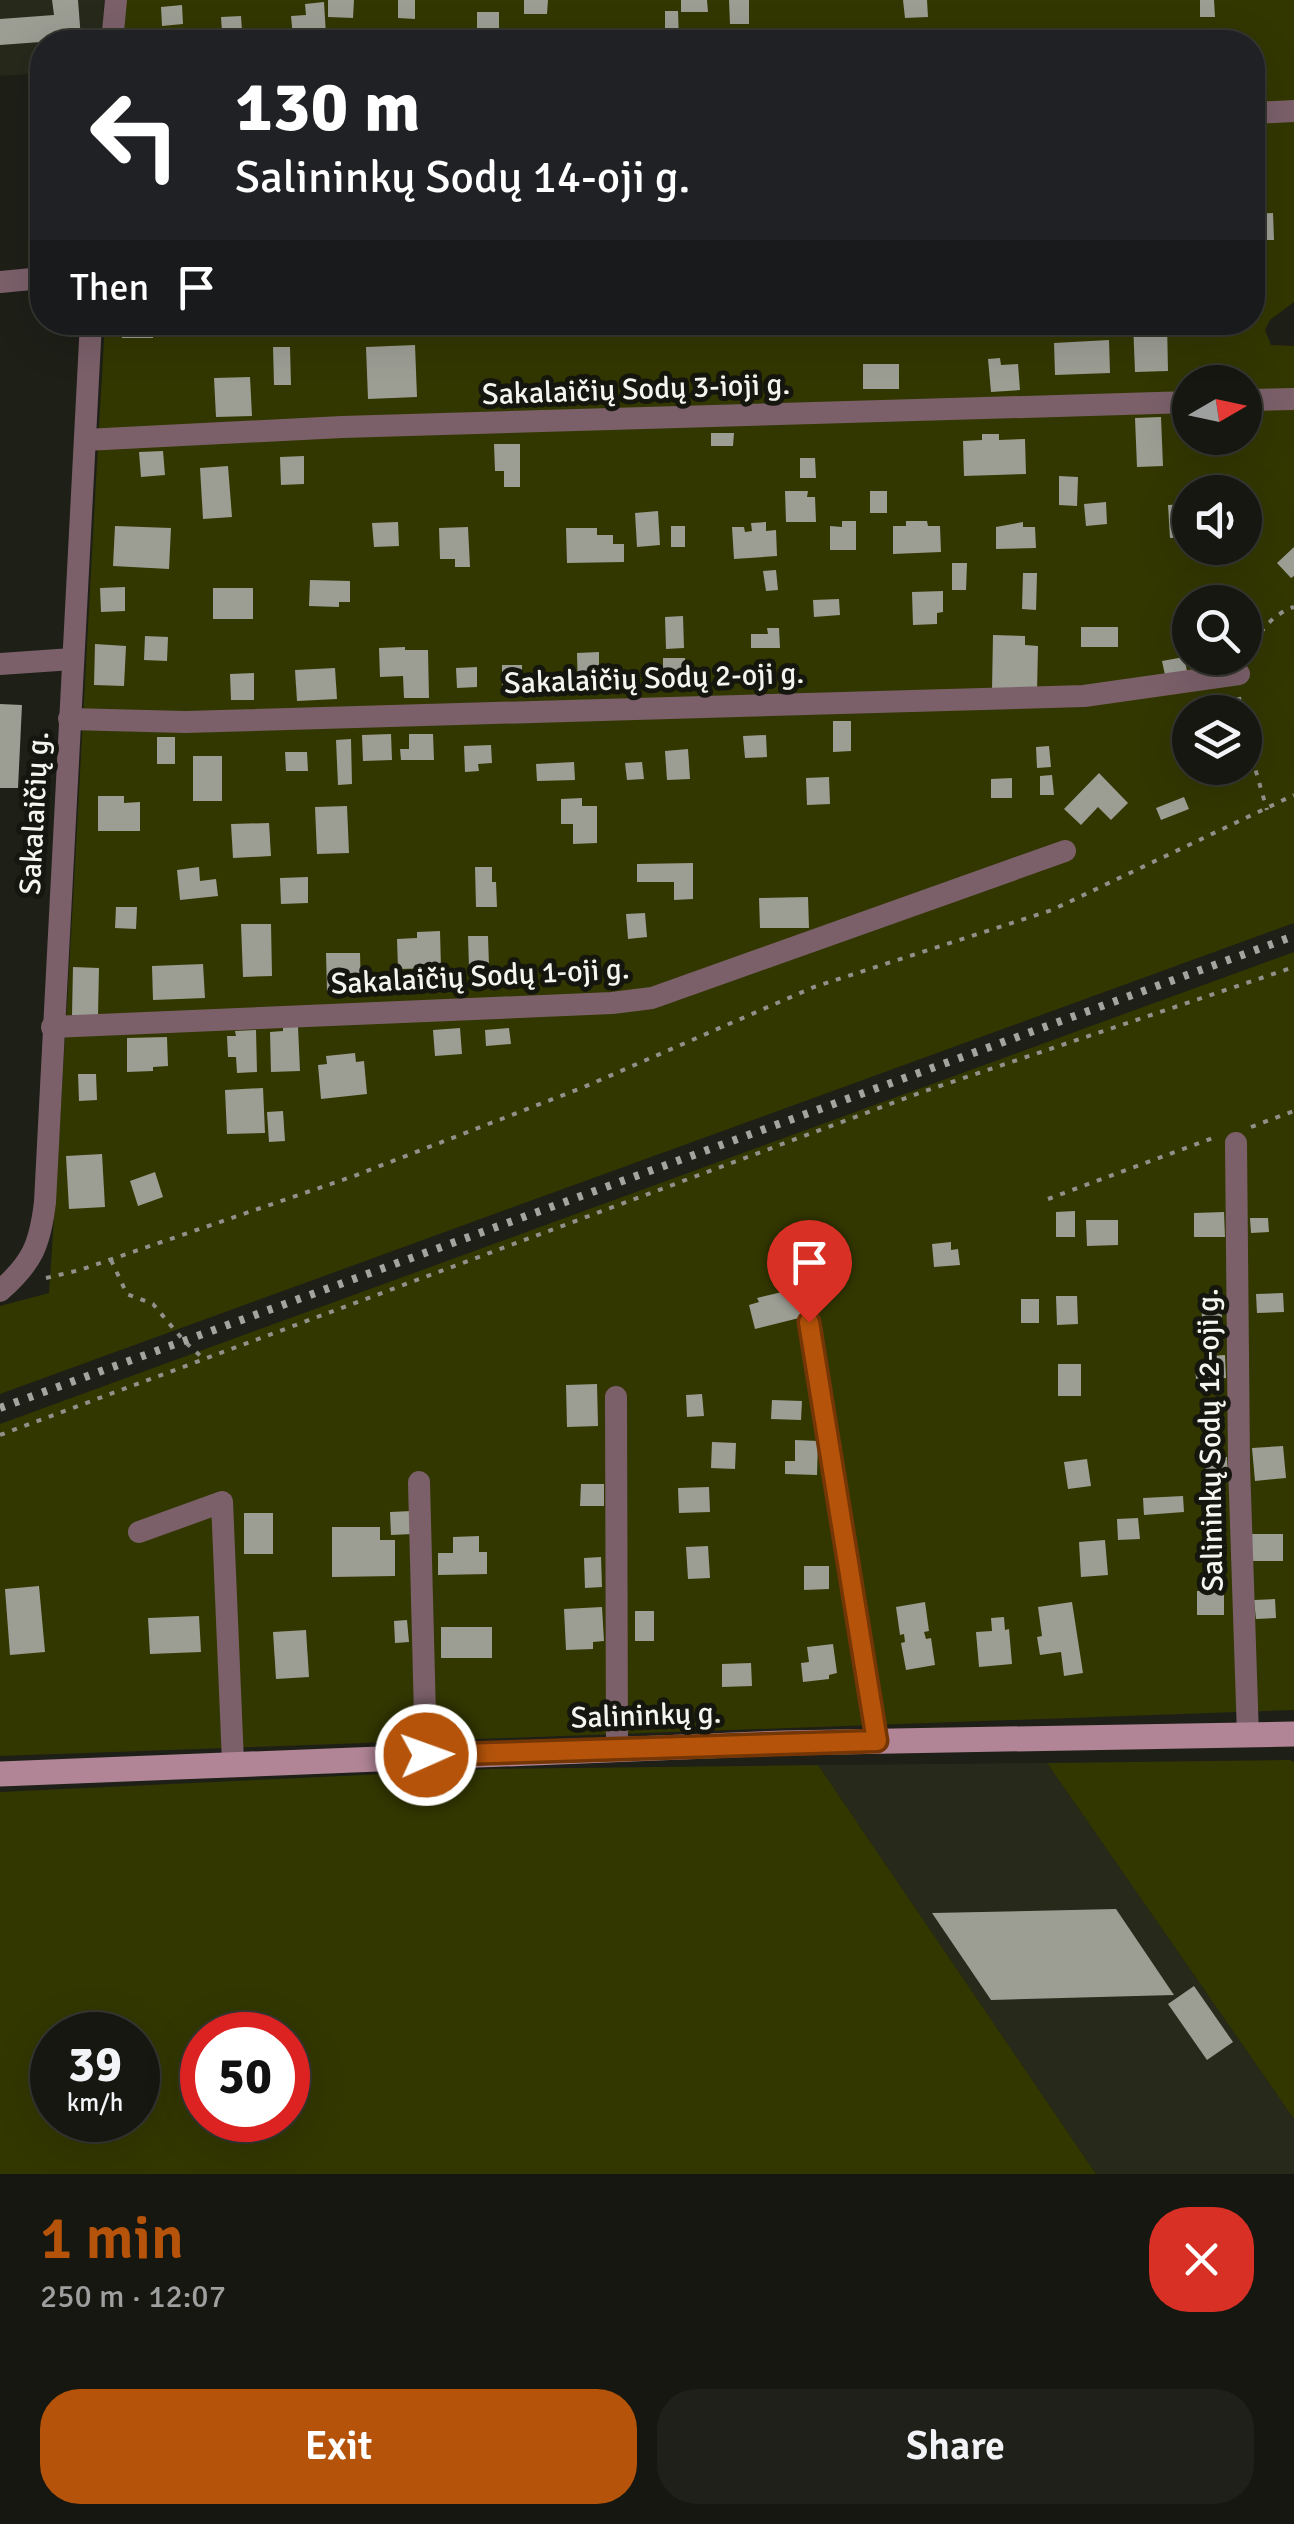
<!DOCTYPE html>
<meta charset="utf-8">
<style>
body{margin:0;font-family:Signika,sans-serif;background:#1f201a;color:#f1f3f6;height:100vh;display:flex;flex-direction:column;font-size:38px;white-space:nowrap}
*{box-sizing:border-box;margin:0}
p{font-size:32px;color:#9e9f9f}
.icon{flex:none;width:55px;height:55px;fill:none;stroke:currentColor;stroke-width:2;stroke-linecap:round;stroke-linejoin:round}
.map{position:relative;height:2174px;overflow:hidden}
.side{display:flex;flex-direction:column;background:#161711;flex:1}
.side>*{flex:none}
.top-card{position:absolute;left:30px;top:30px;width:1235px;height:305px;border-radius:40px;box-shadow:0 10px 40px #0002,0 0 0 2px #353631;background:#202124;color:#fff;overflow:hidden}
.needle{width:65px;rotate:81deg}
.fabs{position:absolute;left:1172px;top:365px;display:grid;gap:20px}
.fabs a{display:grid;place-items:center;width:90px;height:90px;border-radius:50%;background:#161711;box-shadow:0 10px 40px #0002,0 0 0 2px #353631;font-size:50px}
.speed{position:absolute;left:30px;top:2012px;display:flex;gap:20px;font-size:50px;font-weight:700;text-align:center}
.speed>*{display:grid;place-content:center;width:130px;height:130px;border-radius:50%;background:#161711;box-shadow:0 10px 40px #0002,0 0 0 2px #353631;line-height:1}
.speed small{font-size:25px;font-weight:400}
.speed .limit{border:15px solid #d22;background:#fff;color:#111}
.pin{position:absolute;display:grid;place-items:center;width:85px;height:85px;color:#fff;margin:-102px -42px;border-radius:50% 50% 50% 0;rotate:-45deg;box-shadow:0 0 10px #0007}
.pin .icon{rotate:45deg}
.me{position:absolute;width:110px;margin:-55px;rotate:88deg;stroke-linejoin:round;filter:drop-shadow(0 0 8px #0008)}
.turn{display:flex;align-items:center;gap:35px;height:210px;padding:0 40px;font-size:45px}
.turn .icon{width:130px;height:130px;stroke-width:2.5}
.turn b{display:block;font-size:70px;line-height:85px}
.then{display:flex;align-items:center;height:95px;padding:0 40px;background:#0003;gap:20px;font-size:38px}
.round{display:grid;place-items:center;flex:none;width:105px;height:105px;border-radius:40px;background:#1f201a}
.head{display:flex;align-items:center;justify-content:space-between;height:170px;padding:0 40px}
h1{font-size:60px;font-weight:600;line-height:75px;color:#b45309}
.action{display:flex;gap:20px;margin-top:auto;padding:20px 40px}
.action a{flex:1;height:115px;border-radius:40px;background:#b45309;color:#fff;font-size:40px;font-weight:600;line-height:115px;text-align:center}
.action a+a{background:#1f201a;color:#f1f3f6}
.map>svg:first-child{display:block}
.built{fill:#27291b}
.green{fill:#323700;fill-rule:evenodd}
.building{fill:#9c9e94}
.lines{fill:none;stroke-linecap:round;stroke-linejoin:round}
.path{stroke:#90918a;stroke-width:4;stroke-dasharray:5 8;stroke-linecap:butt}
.minor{stroke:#7b606a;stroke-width:22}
.secondary{stroke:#b18596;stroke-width:25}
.rail{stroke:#a4a59e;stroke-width:8;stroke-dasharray:5 10;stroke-linecap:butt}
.route-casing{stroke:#753606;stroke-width:25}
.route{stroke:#b45309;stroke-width:18}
.labels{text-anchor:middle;stroke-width:10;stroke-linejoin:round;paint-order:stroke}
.street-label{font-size:30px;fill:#f4f5ef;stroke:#15160e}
</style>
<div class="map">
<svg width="1294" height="2174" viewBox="0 0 1294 2174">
<rect width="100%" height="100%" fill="#1e1f17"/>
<g class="built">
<path d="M0 0H104L102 42H42V73L0 76Z"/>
<path d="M1047 1763 1294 2119V2174H1096L818 1765Z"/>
</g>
<g class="green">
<path d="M125 0H1294V302L1270 320 1265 330 1271 345 1294 346V923L0 1394V1306L49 1293C71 969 86 646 105 323L1252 322V42H123ZM1190 382H1245V438H1190ZM1190 492H1245V548H1190ZM1190 602H1245V658H1190ZM1190 712H1245V768H1190Z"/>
<path d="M1294 952V1710L0 1756V1424Z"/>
<path d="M1290 1760 1294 1762V2119L1047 1763Z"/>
<path d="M818 1765 1096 2174H0V1792L491 1769ZM52 2035H138V2120H52ZM202 2035H288V2120H202Z"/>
</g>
<g class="building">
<path d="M52 0H78L81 39 0 45V19L54 15Z"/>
<path d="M328 0H354L353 18 328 17Z"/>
<path d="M398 0H415V19L398 18Z"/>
<path d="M524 0H548L547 14H524Z"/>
<path d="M681 0H707L708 12H681Z"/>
<path d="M729 0H749V24H730Z"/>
<path d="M903 0H927L928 17 905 18Z"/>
<path d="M1200 0H1214L1215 17H1200Z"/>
<path d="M324 2 326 35 293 37 291 16 306 15 305 4Z"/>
<path d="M182 5 183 24 162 26 161 7Z"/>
<path d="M665 11H678L679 42H665Z"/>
<rect x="477" y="12" width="22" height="20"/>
<path d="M241 16 242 31 222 32 221 17Z"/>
<rect x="702" y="36" width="49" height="6"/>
<path d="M1252 53H1261L1263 86H1252Z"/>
<path d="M1273 213 1274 240H1252V214Z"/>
<path d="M122 322H167V334H153V338H122Z"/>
<path d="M1133 322H1167L1168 371 1135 372Z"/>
<path d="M1109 340 1110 373 1055 375 1054 343Z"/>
<path d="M415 345 417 397 368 399 366 347Z"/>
<path d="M273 347H290L291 385H274Z"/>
<path d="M1000 358 1001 365 1018 364 1020 390 991 392 988 359Z"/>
<rect x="863" y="364" width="36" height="25"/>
<path d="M250 377 252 416 216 417 214 378Z"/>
<path d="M1161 417 1163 466 1137 467 1135 418Z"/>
<path d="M711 433H734L733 446H711Z"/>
<path d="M982 434H999V440L1025 439 1026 474 964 476 963 441 982 440Z"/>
<path d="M494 444H520V487H504V471H495Z"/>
<path d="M163 451 165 475 141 477 139 452Z"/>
<path d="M304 456V484L281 485 280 457Z"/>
<path d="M800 458H815L816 478H800Z"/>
<path d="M228 466 232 517 203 519 200 468Z"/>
<path d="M1059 476 1078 477 1077 506 1059 505Z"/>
<path d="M785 491H808L807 497H815L816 522H786Z"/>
<rect x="870" y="491" width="17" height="22"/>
<path d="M1106 502 1107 524 1086 526 1084 504Z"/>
<path d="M1190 504V537L1170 538 1168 505Z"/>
<path d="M658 511 660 545 637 547 635 513Z"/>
<path d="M842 521H856V550H830V526L842 527Z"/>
<path d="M906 521H927L928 526H940L941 552 893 554V526H906Z"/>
<path d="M398 522 399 546 374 547 372 523Z"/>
<path d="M766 522V531L776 530 777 556 734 559 732 527H744L745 532 752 531 751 523Z"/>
<path d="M1023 522V527H1035L1036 548 996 549V527Z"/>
<path d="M115 526 171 528 169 569 113 566Z"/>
<rect x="671" y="526" width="14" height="21"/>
<path d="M468 527 470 567H455V559H440L439 528Z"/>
<path d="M566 528H597V535H613V544H624V562L567 563Z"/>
<path d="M1294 547V576L1291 578 1277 563Z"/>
<path d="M952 563H967L966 590H952Z"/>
<path d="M776 570 778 590 766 591 763 571Z"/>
<path d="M1023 573H1037L1036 610 1022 609Z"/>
<path d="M310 580 350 581V602H339V607L309 606Z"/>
<path d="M125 587V611L101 612 100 588Z"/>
<rect x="213" y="588" width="40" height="31"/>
<path d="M943 591V612L937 613V624L913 625 912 592Z"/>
<path d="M839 599 840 615 814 617 813 600Z"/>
<path d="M683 616 684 648 666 649 665 617Z"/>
<rect x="1081" y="627" width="37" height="20"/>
<path d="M767 628H779L780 648H751V634H768Z"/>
<path d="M993 635 1025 636V645L1038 646 1037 692 992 691Z"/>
<path d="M145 636 168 637 167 661 144 660Z"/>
<path d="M95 644 126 646 124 686 94 685Z"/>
<path d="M405 647V650H428L429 698H404L403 676 380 677 379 648Z"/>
<path d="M599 652V692H578L577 653Z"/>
<path d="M1184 657 1187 671 1165 675 1162 661Z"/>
<path d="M663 658H685V682L663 683Z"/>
<path d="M502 665H522V684L502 685Z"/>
<path d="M477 667V687L457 688 456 668Z"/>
<path d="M335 668 337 699 297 701 295 670Z"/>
<path d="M254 673V700H231L230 674Z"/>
<path d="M0 704 22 705 18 788H0Z"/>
<path d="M833 721H851V751L833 752Z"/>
<path d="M391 734 392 760 363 761 362 735Z"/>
<path d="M409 734H433L434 760H401L400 749H409Z"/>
<path d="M766 735 767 757 745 758 743 736Z"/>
<rect x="157" y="737" width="18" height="27"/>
<path d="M351 739 352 784 338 785 336 740Z"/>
<path d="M491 745 492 763 478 764 479 771 465 772 464 746Z"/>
<path d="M1049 746 1051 767 1037 768 1036 747Z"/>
<path d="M688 749 690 779 667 780 665 751Z"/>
<path d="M285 752H307L308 771H286Z"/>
<rect x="193" y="756" width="29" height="45"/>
<path d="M574 762 575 780 537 781 536 764Z"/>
<path d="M642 762 644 779 627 780 625 763Z"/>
<path d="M1099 773 1128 803 1111 820 1098 807 1081 825 1064 809Z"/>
<path d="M1052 775 1054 795H1040V776Z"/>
<path d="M829 777 830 804 807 805 806 778Z"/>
<path d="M1012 778V798H991V779Z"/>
<path d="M98 796H124V803L140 802V831H98Z"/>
<path d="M1184 797 1189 809 1161 820 1156 808Z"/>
<path d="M582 798V806H597V843L573 844V824H561V799Z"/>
<path d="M347 806 349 853 317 854 315 807Z"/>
<path d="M269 823 271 856 233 858 231 824Z"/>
<path d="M693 863V899L674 900V882H637V864Z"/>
<path d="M199 867 200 881 216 879 218 896 180 900 177 870Z"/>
<path d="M475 867H492V882H496L497 907H476Z"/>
<path d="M308 877V903L281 904 280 878Z"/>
<path d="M808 897 809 928H760L759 898Z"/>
<path d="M116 907H137L136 929 115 928Z"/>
<path d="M645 913 647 937 628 939 626 914Z"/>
<path d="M241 924H271L272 976 243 977Z"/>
<path d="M440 931 441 968 398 969 397 939 417 938V932Z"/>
<path d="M468 936H488L489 966 469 967Z"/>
<path d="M326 953H360L361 990 327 991Z"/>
<path d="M203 964 205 998 153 1000 152 966Z"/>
<path d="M73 967 99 968 98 1015H72Z"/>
<path d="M283 1027H298L300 1071 271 1072 270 1032 283 1031Z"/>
<path d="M460 1028 462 1054 435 1056 433 1030Z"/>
<path d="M509 1028 511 1044 486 1046 485 1030Z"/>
<path d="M256 1030 257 1072 237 1073 236 1057H228L227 1036H236L235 1031Z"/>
<path d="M167 1037 168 1066 153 1067V1071L127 1072V1038Z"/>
<path d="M355 1053 356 1062 364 1061 367 1094 321 1099 318 1065 327 1064 326 1056Z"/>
<path d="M78 1074H96L97 1100 79 1101Z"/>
<path d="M263 1088 265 1133 227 1134 225 1090Z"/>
<path d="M283 1111 285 1141 269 1142 267 1112Z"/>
<path d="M102 1154 105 1207 69 1209 66 1156Z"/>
<path d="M155 1172 163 1197 138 1206 130 1181Z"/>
<path d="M1075 1211V1237H1056V1212Z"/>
<path d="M1224 1212 1225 1237H1194V1213Z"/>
<path d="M1250 1218H1268L1269 1232 1251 1233Z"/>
<path d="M1086 1220H1118V1245L1087 1246Z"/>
<path d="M951 1242V1250L958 1249 960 1265 934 1267 932 1244Z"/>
<path d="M803 1262 813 1301 800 1305 803 1317 755 1329 749 1305 759 1302 757 1298 782 1292 776 1268Z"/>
<path d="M1221 1293 1222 1318 1202 1319 1201 1294Z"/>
<path d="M1283 1293 1284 1312 1257 1313 1256 1294Z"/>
<path d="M1056 1296H1077L1078 1324 1057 1325Z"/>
<rect x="1021" y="1299" width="18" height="24"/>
<path d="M1225 1355 1226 1378 1196 1379 1195 1366 1210 1365V1356Z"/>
<rect x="1058" y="1364" width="23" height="32"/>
<path d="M597 1384 598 1426 567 1427 566 1385Z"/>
<path d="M702 1394 704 1416 687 1417 686 1395Z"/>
<path d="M772 1400 802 1401 801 1420 771 1419Z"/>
<path d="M795 1440 818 1441 817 1475 785 1474V1461H795Z"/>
<path d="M712 1442 736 1443 735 1469 711 1468Z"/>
<path d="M1283 1446 1286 1478 1255 1481 1252 1448Z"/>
<path d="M1227 1457 1228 1479 1206 1480 1205 1458Z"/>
<path d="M1087 1459 1091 1486 1068 1489 1064 1462Z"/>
<path d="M581 1484H604V1506H580Z"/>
<path d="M709 1487 710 1512 679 1513 678 1488Z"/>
<path d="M1183 1496 1184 1512 1144 1515 1143 1498Z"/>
<path d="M412 1511 413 1534 391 1535 390 1512Z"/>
<rect x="244" y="1513" width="29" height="41"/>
<path d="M1138 1518 1140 1539 1118 1540 1117 1519Z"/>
<path d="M332 1527H380V1540H395V1576L332 1577Z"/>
<rect x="1250" y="1534" width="33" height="27"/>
<path d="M479 1536V1552H487V1574L438 1575V1553H453V1537Z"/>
<path d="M1225 1538 1226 1562 1204 1563 1203 1539Z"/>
<path d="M1105 1540 1108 1575 1081 1577 1079 1542Z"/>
<path d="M708 1546 710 1578 688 1579 686 1547Z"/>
<path d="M601 1557 602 1587 585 1588 584 1558Z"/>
<path d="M804 1566H829V1589L804 1590Z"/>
<path d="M39 1586 45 1652 10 1655 5 1589Z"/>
<path d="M1224 1590V1615H1197V1591Z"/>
<path d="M1275 1599 1276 1618 1256 1619 1254 1600Z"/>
<path d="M925 1602 929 1631 924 1632 926 1639 931 1638 935 1665 906 1670 901 1643 905 1642 904 1634 900 1635 896 1607Z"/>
<path d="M1072 1602 1083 1673 1064 1676 1061 1652 1040 1655 1037 1637 1042 1636 1038 1607Z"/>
<path d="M602 1607 604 1641 593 1642V1649L566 1650 564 1609Z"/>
<rect x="635" y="1611" width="19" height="30"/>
<path d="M199 1616 201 1652 150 1654 148 1618Z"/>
<path d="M1004 1617 1005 1630 1009 1629 1012 1664 979 1667 976 1632 992 1631 991 1618Z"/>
<path d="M407 1620 409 1642 395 1643 394 1621Z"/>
<rect x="441" y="1627" width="51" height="31"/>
<path d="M306 1630 309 1677 276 1679 273 1632Z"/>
<path d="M833 1644 837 1673 829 1675V1679L803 1682 801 1663 809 1662 807 1647Z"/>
<path d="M751 1663 752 1686 722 1687V1664Z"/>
<path d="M1116 1909 1174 1995 991 2000 932 1913Z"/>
<path d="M1194 1986 1233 2042 1207 2060 1168 2004Z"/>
</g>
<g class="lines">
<g class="path">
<path d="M1248 655C1257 634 1272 614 1294 607"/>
<path d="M1239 697 1241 712"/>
<path d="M1245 733 1267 810"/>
<path d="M1251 1127 1294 1111"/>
<path d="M1048 1199 1213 1138"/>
<path d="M111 1260 127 1294 153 1304 184 1341 204 1359"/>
<path d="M46 1278 80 1270 354 1176 584 1087 814 987 1052 910 1294 795"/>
<path d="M0 1435 925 1091 1294 967"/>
</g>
<g class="minor">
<path d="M112 42 116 0"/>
<path d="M1252 113 1294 111"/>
<path d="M0 282 42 278"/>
<path d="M1245 400 1294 399"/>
<path d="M85 440 342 427 1190 402"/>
<path d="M0 664 72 659"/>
<path d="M69 719 185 722 1084 696 1239 674"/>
<path d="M52 1027 612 1003 652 998 1065 851"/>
<path d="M1236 1143 1239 1464 1248 1735"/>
<path d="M0 1291C32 1263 40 1245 45 1202L91 322"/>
<path d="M809 1322 877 1741"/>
<path d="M616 1397 617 1748"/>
<path d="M419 1482 426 1755"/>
<path d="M139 1532 222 1502 233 1762"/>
</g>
<path class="secondary" d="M0 1774 784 1743 1294 1734"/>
<path class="rail" d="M0 1408 1294 936"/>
</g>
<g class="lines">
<g class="route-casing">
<path id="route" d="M426 1755 877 1741 809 1322"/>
</g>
<use href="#route" class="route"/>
</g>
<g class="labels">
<g class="street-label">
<text transform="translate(636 389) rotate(-2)" y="10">Sakalaičių Sodų 3-ioji g.</text>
<text transform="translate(654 678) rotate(-2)" y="10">Sakalaičių Sodų 2-oji g.</text>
<text transform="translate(34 813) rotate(-87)" y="10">Sakalaičių g.</text>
<text transform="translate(480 976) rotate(-3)" y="10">Sakalaičių Sodų 1-oji g.</text>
<text transform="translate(1210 1440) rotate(-91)" y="10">Salininkų Sodų 12-oji g.</text>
<text transform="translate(646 1715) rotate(-2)" y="10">Salininkų g.</text>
</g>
</g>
</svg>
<div class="fabs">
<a><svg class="needle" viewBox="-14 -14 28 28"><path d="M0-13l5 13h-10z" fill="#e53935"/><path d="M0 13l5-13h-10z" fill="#9e9f9f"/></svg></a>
<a><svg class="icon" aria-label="sound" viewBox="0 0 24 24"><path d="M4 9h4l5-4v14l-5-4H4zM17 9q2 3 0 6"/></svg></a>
<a><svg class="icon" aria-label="search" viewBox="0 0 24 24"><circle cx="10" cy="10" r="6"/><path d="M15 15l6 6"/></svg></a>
<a><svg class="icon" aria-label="layers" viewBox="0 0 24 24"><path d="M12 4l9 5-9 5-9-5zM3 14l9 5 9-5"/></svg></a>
</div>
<div class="speed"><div>39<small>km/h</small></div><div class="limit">50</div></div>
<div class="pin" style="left:809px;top:1322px;background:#d93025"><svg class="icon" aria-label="arrive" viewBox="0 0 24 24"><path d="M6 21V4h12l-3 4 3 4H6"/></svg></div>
<svg class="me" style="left:426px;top:1755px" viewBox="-20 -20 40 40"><circle r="17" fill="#b45309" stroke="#fff" stroke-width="3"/><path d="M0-11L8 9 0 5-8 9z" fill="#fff"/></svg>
<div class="top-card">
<div class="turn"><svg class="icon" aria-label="left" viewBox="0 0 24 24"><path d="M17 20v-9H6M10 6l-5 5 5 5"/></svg><div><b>130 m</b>Salininkų Sodų 14-oji g.</div></div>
<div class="then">Then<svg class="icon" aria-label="arrive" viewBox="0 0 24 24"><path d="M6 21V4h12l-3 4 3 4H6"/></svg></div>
</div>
</div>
<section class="side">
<div class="head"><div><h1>1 min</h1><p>250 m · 12:07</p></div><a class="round" style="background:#d93025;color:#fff"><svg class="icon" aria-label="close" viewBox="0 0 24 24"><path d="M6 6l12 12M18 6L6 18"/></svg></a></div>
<div class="action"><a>Exit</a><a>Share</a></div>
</section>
